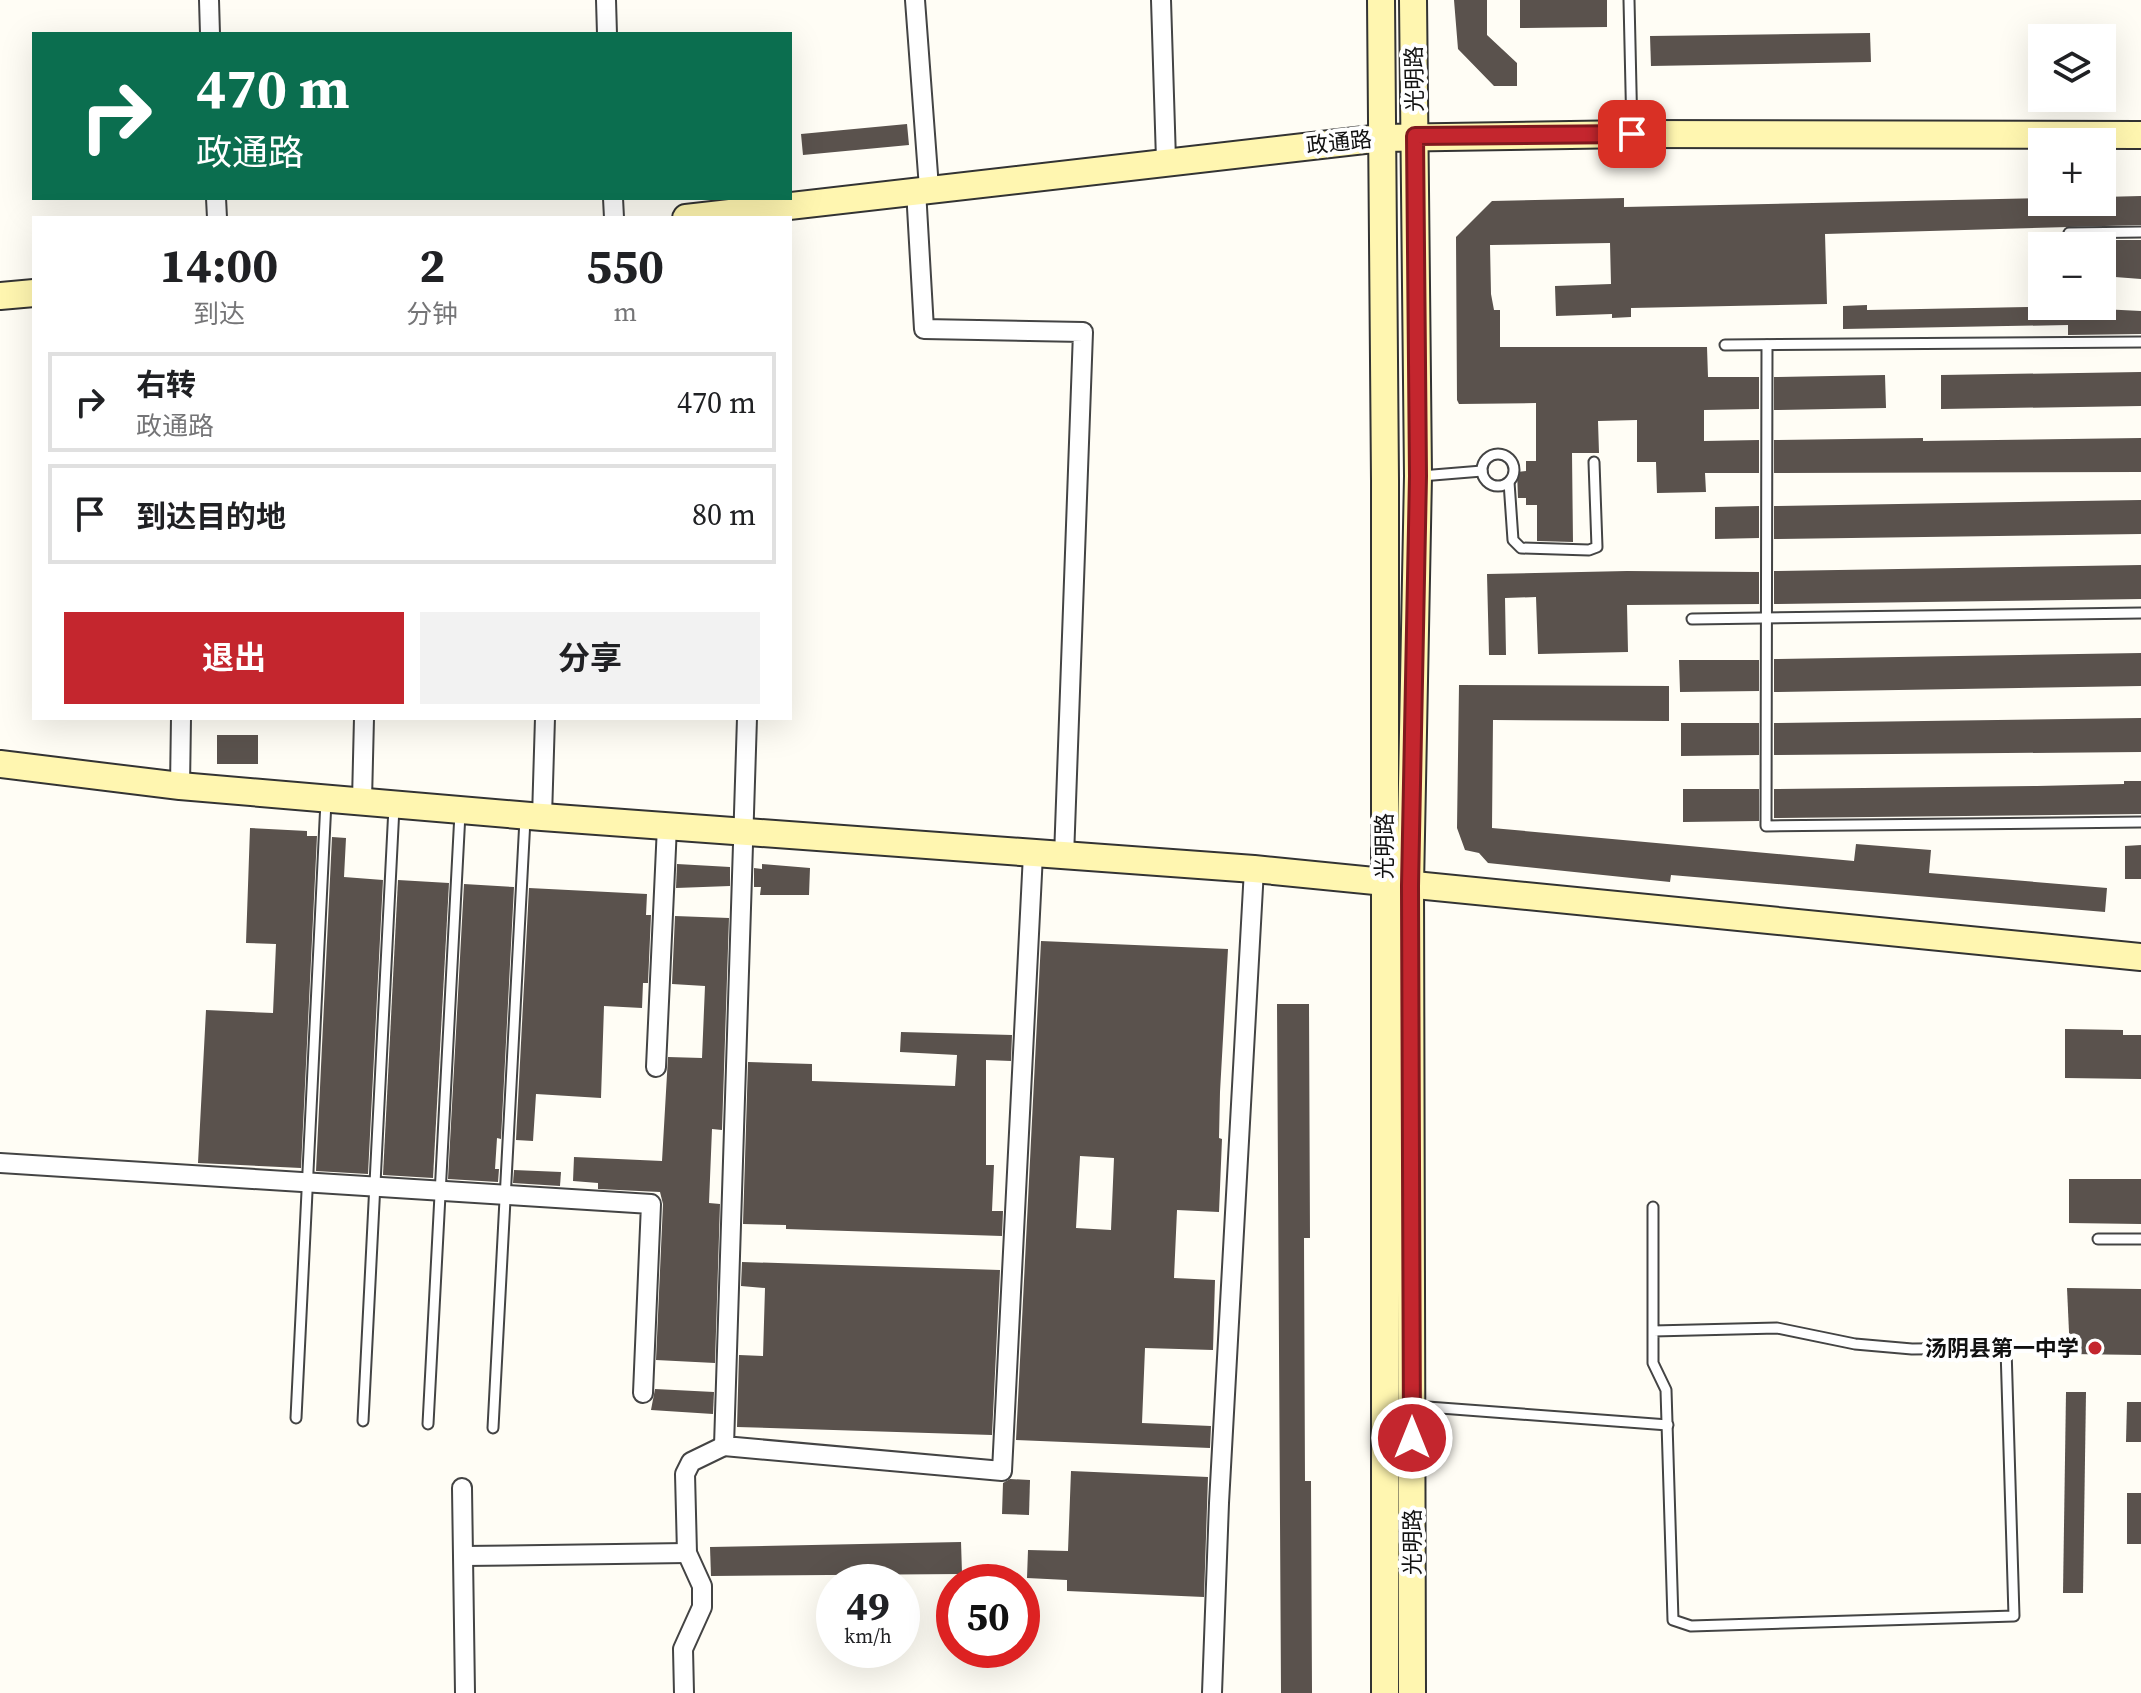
<!DOCTYPE html>
<html lang="zh">
<meta charset="utf-8">
<style>
body{margin:0;font-family:"Source Serif 4","Noto Sans SC",serif;background:#f2f2f2;color:#202124;height:100vh;display:flex;flex-direction:column;font-size:30px;white-space:nowrap}
*{box-sizing:border-box;margin:0}
p{font-size:26px;color:#757577}
.icon{flex:none;width:44px;height:44px;fill:none;stroke:currentColor;stroke-width:2;stroke-linecap:round;stroke-linejoin:round}
.map{position:relative;flex:1;overflow:hidden}
.side{position:absolute;left:32px;top:216px;width:760px;height:504px;display:flex;flex-direction:column;background:#fff;border-radius:0px;box-shadow:0 8px 32px #0002}
.side>*{flex:none}
.hud{position:absolute;left:32px;top:32px;width:760px;height:168px;border-radius:0px;box-shadow:0 8px 32px #0002;background:#0b6e4f;color:#fff;overflow:hidden}
.fabs{position:absolute;left:2028px;top:24px;display:grid;gap:16px}
.fabs a{display:grid;place-items:center;width:88px;height:88px;border-radius:0px;background:#fff;box-shadow:0 8px 32px #0002;font-size:40px}
.speed{position:absolute;left:816px;top:1564px;display:flex;gap:16px;font-size:40px;font-weight:700;text-align:center}
.speed>*{display:grid;place-content:center;width:104px;height:104px;border-radius:50%;background:#fff;box-shadow:0 8px 32px #0002;line-height:1}
.speed small{font-size:20px;font-weight:400}
.speed .limit{border:12px solid #d22;background:#fff;color:#111}
.pin{position:absolute;display:grid;place-items:center;width:68px;height:68px;color:#fff;margin:-34px;border-radius:16px;box-shadow:0 4px 12px #0006}
.me{position:absolute;width:88px;margin:-44px;rotate:0deg;stroke-linejoin:round;filter:drop-shadow(0 0 6px #0008)}
.turn{display:flex;align-items:center;gap:28px;height:168px;padding:0 32px;font-size:36px}
.turn .icon{width:104px;height:104px;stroke-width:2.5}
.turn b{display:block;font-size:56px;line-height:68px}
.eta{display:flex;justify-content:space-evenly;align-items:center;height:136px;text-align:center}
.eta b{font-size:48px;font-weight:700;line-height:56px}
.primary-button{display:flex;gap:16px;margin-top:auto;padding:16px 32px}
.primary-button a{flex:1;height:92px;border-radius:0px;background:#c4262e;color:#fff;font-size:32px;font-weight:700;line-height:92px;text-align:center}
.primary-button a+a{background:#f2f2f2;color:#202124}
ul{padding:0;list-style:none}
li{display:flex;align-items:center;gap:24px;height:100px;margin:0 16px 12px;padding:0 16px;border:4px solid #e0e0e0;border-radius:0px}
li div{flex:1}
li b{display:block;font-size:30px}
li em{font-style:normal}
.map>svg:first-child{display:block}
.building{fill:#5a524d;fill-rule:evenodd}
.lines{fill:none;stroke-linecap:round;stroke-linejoin:round}
.lane-casing{stroke:#444;stroke-width:13}
.street-casing{stroke:#444;stroke-width:22}
.secondary-casing{stroke:#333;stroke-width:30}
.lane{stroke:#fff;stroke-width:9}
.street{stroke:#fff;stroke-width:18}
.secondary{stroke:#fff6b0;stroke-width:26}
.route-casing{stroke:#7f191e;stroke-width:20}
.route{stroke:#c4262e;stroke-width:14}
.poi-dot{fill:#c4262e;stroke:#fff;stroke-width:3}
.labels{text-anchor:middle;stroke-width:8;stroke-linejoin:round;paint-order:stroke}
.street-label{font-size:22px;fill:#111;stroke:#fff}
.poi-label{font-size:22px;font-weight:bold;fill:#111;stroke:#fff;text-anchor:end}
</style>
<div class="map">
<svg width="2141" height="1693" viewBox="0 0 2141 1693">
<rect width="100%" height="100%" fill="#fffdf5"/>
<g class="building">
<path d="M1454 0H1487V35L1517 63V86H1494L1458 49Z"/>
<path d="M1520 0H1607V27L1520 28Z"/>
<path d="M1870 33 1871 62 1651 66 1650 36Z"/>
<path d="M907 124 909 145 803 155 801 134Z"/>
<path d="M2141 196V225L1825 234 1827 304 1631 308V317L1612 318V314L1556 316 1555 286 1611 284 1610 243 1490 245 1491 294 1494 310H1500V347H1707L1708 377H1759V409L1704 410V441L1759 440V473H1705L1706 492 1657 493 1656 462H1637V420L1598 421 1599 453H1572L1573 542 1537 541V505H1526V498H1518L1517 472 1526 471V461H1536V403L1459 404 1457 400 1456 237 1492 201 1624 198V207L2042 198V202H2102V197Z"/>
<path d="M2067 240H2141V279L2102 276V246H2067Z"/>
<path d="M2042 260V306L2141 311V334L2068 335V325L1843 329V306L1867 305V310L2028 307V261Z"/>
<path d="M2141 372V406L1941 409V375Z"/>
<path d="M1885 375 1886 408 1774 410V377Z"/>
<path d="M1923 438V441L2141 438V472L1774 473V440Z"/>
<path d="M2141 500V534L1774 539V506Z"/>
<path d="M1759 506V538L1715 539V507Z"/>
<path d="M2141 565V599L1774 604V571Z"/>
<path d="M1627 571 1759 572V604L1627 605 1628 652 1538 654 1536 597 1505 598 1506 655H1489L1487 574Z"/>
<path d="M2141 653V686L1774 692V659Z"/>
<path d="M1679 660H1759V691L1680 692Z"/>
<path d="M1459 685 1669 686V721L1493 720 1492 828 1854 861 1856 844 1931 850 1929 873 2107 888 2105 912 1671 875 1670 882 1488 863 1479 853 1465 850 1457 828Z"/>
<path d="M2141 718V752L1774 755V723Z"/>
<path d="M1681 723H1759V755L1681 756Z"/>
<rect x="217" y="735" width="41" height="29"/>
<path d="M2124 781H2141V814L1774 818V789L2037 786 2124 784Z"/>
<path d="M1683 789H1759V821L1683 822Z"/>
<path d="M250 828 307 831V836H317L301 1168 198 1163 206 1010 273 1013 276 944 246 943Z"/>
<path d="M332 837 346 838 344 877 383 880 368 1174 316 1171Z"/>
<path d="M2141 845V879H2125V846Z"/>
<path d="M677 864 730 867V886L676 888Z"/>
<path d="M762 864 810 868 809 895H760L761 887H754V868L762 869Z"/>
<path d="M398 880 449 883 433 1178 383 1175Z"/>
<path d="M464 884 514 887 501 1139 497 1138 495 1169H499L498 1182 448 1179Z"/>
<path d="M529 888 647 894 646 915H651L648 983H643L642 1008 604 1006 601 1098 536 1094 533 1141 516 1140Z"/>
<path d="M675 916 729 918 722 1130 712 1129 709 1203 720 1204 715 1363 656 1360 663 1204 660 1192 598 1189V1183L573 1181 574 1157 662 1161 668 1057 702 1058 705 986 672 984Z"/>
<path d="M1041 941 1228 949 1220 1092 1219 1138 1222 1139 1219 1212 1177 1210 1174 1278 1215 1280 1213 1350 1145 1348 1142 1423 1211 1426 1210 1448 1016 1440ZM1080 1156 1114 1158 1111 1230 1076 1228Z"/>
<path d="M1277 1004H1309L1310 1238H1304L1305 1481H1311L1312 1693H1281Z"/>
<path d="M2065 1029 2123 1030V1035H2141V1079L2065 1078Z"/>
<path d="M901 1032 1012 1035 1011 1061 986 1060V1165H994L992 1211H1003L1002 1236 786 1229V1225L743 1224 748 1062 812 1064V1081L955 1086 957 1055 900 1052Z"/>
<path d="M514 1170 561 1172 560 1186 513 1183Z"/>
<path d="M2069 1179H2141V1224L2069 1223Z"/>
<path d="M742 1262 1000 1270 992 1435 737 1427 739 1355 763 1356 765 1288 741 1286Z"/>
<path d="M2067 1288 2141 1289V1355L2070 1354Z"/>
<path d="M655 1389 714 1392 713 1414 651 1410Z"/>
<path d="M2066 1392H2086L2083 1593H2063Z"/>
<path d="M2127 1402H2141V1442H2126Z"/>
<path d="M1071 1471 1208 1477 1204 1597 1067 1591V1580L1027 1578 1028 1550 1068 1551Z"/>
<path d="M1010 1479 1030 1480 1029 1515 1002 1514 1003 1483Z"/>
<rect x="2127" y="1493" width="14" height="51"/>
<path d="M961 1542 962 1574 711 1576 710 1547Z"/>
</g>
<g class="lines">
<g class="lane-casing">
<g id="lane">
<path d="M1629 0 1632 133"/>
<path d="M2069 233 2141 232"/>
<path d="M1725 345 2141 342"/>
<path d="M1767 345 1766 826 2141 822"/>
<circle cx="1498" cy="470" r="16"/>
<path d="M1421 476 1482 471"/>
<path d="M1509 482 1513 540 1521 548 1589 550 1597 547 1594 462"/>
<path d="M1692 619 2141 613"/>
<path d="M1653 1207V1363L1666 1390 1673 1620 1691 1626 2014 1616 2006 1348 1912 1349 1855 1344 1777 1328 1653 1331"/>
<path d="M2098 1239H2141"/>
<path d="M1414 1406 1668 1425"/>
<path d="M296 1418 326 801"/>
<path d="M363 1421 394 807"/>
<path d="M428 1424 460 813"/>
<path d="M493 1428 525 819"/>
</g>
</g>
<g class="street-casing">
<g id="street">
<path d="M209 0 210 34"/>
<path d="M606 0 607 34"/>
<path d="M915 0 929 188"/>
<path d="M1161 0 1166 160"/>
<path d="M916 190 924 329 1083 332 1064 857"/>
<path d="M216 198 217 218"/>
<path d="M613 198 614 218"/>
<path d="M747 718 724 1446 1002 1471 1033 854"/>
<path d="M180 786 181 718"/>
<path d="M362 800 364 718"/>
<path d="M542 817 545 718"/>
<path d="M656 1067 667 826"/>
<path d="M0 1163 651 1204 643 1393"/>
<path d="M462 1488 465 1693"/>
<path d="M464 1556 687 1553"/>
<path d="M684 1693 683 1649 702 1607V1586L687 1553 685 1474 691 1462 724 1446"/>
<path d="M1212 1693 1219 1503 1254 869"/>
</g>
</g>
<g class="secondary-casing">
<g id="secondary">
<path d="M1381 0 1385 480V1693"/>
<path d="M686 218 1382 138 1632 134 2141 135"/>
<path d="M0 296 34 293"/>
<path d="M0 764 180 786 542 817 1254 869 2141 957"/>
<path d="M1412 1693 1410 886 1418 476 1413 0"/>
</g>
</g>
<use href="#lane" class="lane"/>
<use href="#street" class="street"/>
<use href="#secondary" class="secondary"/>
</g>
<g class="lines">
<g class="route-casing">
<path id="route" d="M1412 1438 1410 886 1418 476 1415 136 1632 134"/>
</g>
<use href="#route" class="route"/>
</g>
<circle class="poi-dot" cx="2095" cy="1348" r="8"/>
<g class="labels">
<g class="street-label">
<text transform="translate(1414 79) rotate(-91)" y="8">光明路</text>
<text transform="translate(1339 142) rotate(-6)" y="8">政通路</text>
<text transform="translate(1384 846) rotate(-90)" y="8">光明路</text>
<text transform="translate(1412 1542) rotate(-90)" y="8">光明路</text>
</g>
<g class="poi-label">
<text x="2079" y="1356">汤阴县第一中学</text>
</g>
</g>
</svg>
<div class="fabs">
<a><svg class="icon" aria-label="layers" viewBox="0 0 24 24"><path d="M12 4l9 5-9 5-9-5zM3 14l9 5 9-5"/></svg></a>
<a>+</a>
<a>−</a>
</div>
<div class="speed"><div>49<small>km/h</small></div><div class="limit">50</div></div>
<div class="pin" style="left:1632px;top:134px;background:#d93025"><svg class="icon" aria-label="arrive" viewBox="0 0 24 24"><path d="M6 21V4h12l-3 4 3 4H6"/></svg></div>
<svg class="me" style="left:1412px;top:1438px" viewBox="-20 -20 40 40"><circle r="17" fill="#c4262e" stroke="#fff" stroke-width="3"/><path d="M0-11L8 9 0 5-8 9z" fill="#fff"/></svg>
<div class="hud">
<div class="turn"><svg class="icon" aria-label="right" viewBox="0 0 24 24"><path d="M7 20v-9h11M14 6l5 5-5 5"/></svg><div><b>470 m</b>政通路</div></div>
</div>
<section class="side">
<div class="eta">
<div><b>14:00</b><p>到达</p></div>
<div><b>2</b><p>分钟</p></div>
<div><b>550</b><p>m</p></div>
</div>
<ul>
<li><svg class="icon" aria-label="right" viewBox="0 0 24 24"><path d="M7 20v-9h11M14 6l5 5-5 5"/></svg><div><b>右转</b><p>政通路</p></div><em>470 m</em></li>
<li><svg class="icon" aria-label="arrive" viewBox="0 0 24 24"><path d="M6 21V4h12l-3 4 3 4H6"/></svg><div><b>到达目的地</b></div><em>80 m</em></li>
</ul>
<div class="primary-button"><a>退出</a><a>分享</a></div>
</section>
</div>
